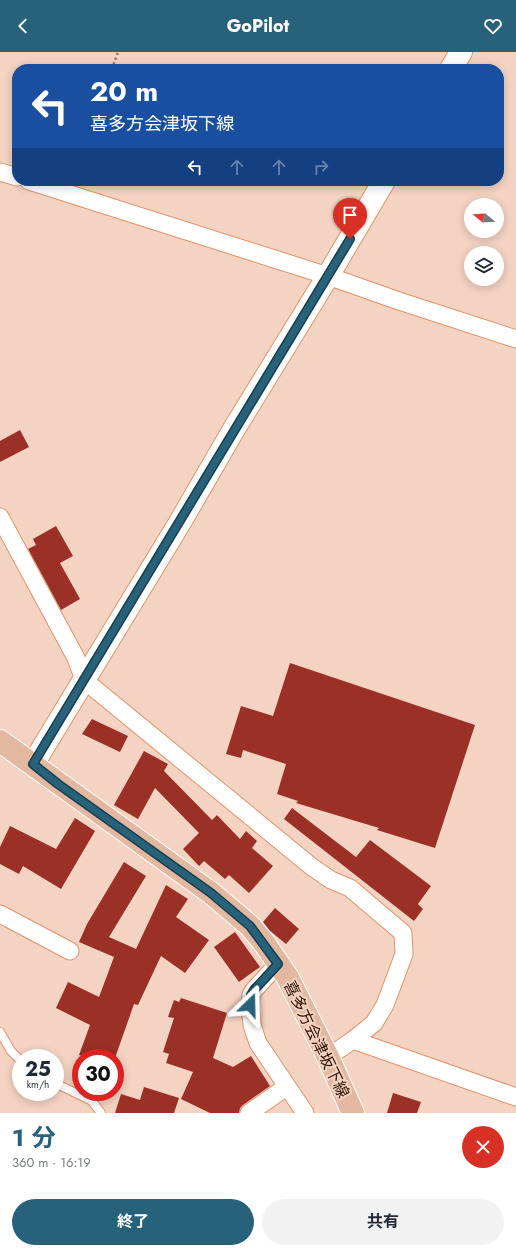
<!DOCTYPE html>
<html lang="ja">
<meta charset="utf-8">
<style>
body{margin:0;font-family:Jost,"Noto Sans JP",sans-serif;background:#f2f2f3;color:#1f2937;height:100vh;display:flex;flex-direction:column;font-size:15px;white-space:nowrap}
*{box-sizing:border-box;margin:0}
p{font-size:13px;color:#747a83}
.icon{flex:none;width:22px;height:22px;fill:none;stroke:currentColor;stroke-width:2;stroke-linecap:round;stroke-linejoin:round}
.map{position:relative;height:1061px;overflow:hidden}
.drawer{display:flex;flex-direction:column;background:#fff;flex:1}
.drawer>*{flex:none}
.banner{position:absolute;left:12px;top:12px;width:492px;height:122px;border-radius:16px;box-shadow:0 2px 10px #0003;background:#1a4fa0;color:#fff;overflow:hidden}
.needle{width:26px;rotate:288deg}
.fabs{position:absolute;left:464px;top:146px;display:grid;gap:8px}
.fabs a{display:grid;place-items:center;width:40px;height:40px;border-radius:50%;background:#fff;box-shadow:0 2px 10px #0003;font-size:20px}
.speed{position:absolute;left:12px;top:997px;display:flex;gap:8px;font-size:20px;font-weight:700;text-align:center}
.speed>*{display:grid;place-content:center;width:52px;height:52px;border-radius:50%;background:#fff;box-shadow:0 2px 10px #0003;line-height:1}
.speed small{font-size:10px;font-weight:400}
.speed .limit{border:6px solid #d22;background:#fff;color:#111}
.pin{position:absolute;display:grid;place-items:center;width:34px;height:34px;color:#fff;margin:-41px -17px;border-radius:50% 50% 50% 0;rotate:-45deg;box-shadow:0 0 4px #0007}
.pin .icon{rotate:45deg}
.me{position:absolute;width:44px;margin:-22px;rotate:22deg;stroke-linejoin:round;filter:drop-shadow(0 0 3px #0008)}
.turn{display:flex;align-items:center;gap:14px;height:84px;padding:0 12px;font-size:18px}
.turn .icon{width:52px;height:52px;stroke-width:2.5}
.turn b{display:block;font-size:28px;line-height:34px}
.lanes{display:flex;align-items:center;height:38px;padding:0 12px;background:#0003;justify-content:center;gap:20px;direction:ltr}
.lanes .off{opacity:.35}
.round{display:grid;place-items:center;flex:none;width:42px;height:42px;border-radius:21px;background:#f2f2f3}
.head{display:flex;align-items:center;justify-content:space-between;height:68px;padding:0 12px}
h1{font-size:24px;font-weight:700;line-height:30px;color:#27617a}
.action{display:flex;gap:8px;margin-top:auto;padding:8px 12px}
.action a{flex:1;height:46px;border-radius:24px;background:#27617a;color:#fff;font-size:16px;font-weight:700;line-height:46px;text-align:center}
.action a+a{background:#f2f2f3;color:#1f2937}
header{display:flex;justify-content:space-between;align-items:center;height:52px;padding:0 12px;background:#27617a;color:#fff;font-size:18px;font-weight:700}
.map>svg:first-child{display:block}
.building{fill:#9b3026}
.lines{fill:none;stroke-linecap:round;stroke-linejoin:round}
.lane-casing{stroke:#e09369;stroke-width:10}
.street-casing{stroke:#e09369;stroke-width:19}
.secondary-casing{stroke:#e09369;stroke-width:24}
.primary-casing{stroke:#fff;stroke-width:24}
.path{stroke:#927362;stroke-width:2.5;stroke-dasharray:2 3;stroke-linecap:butt}
.lane{stroke:#fff;stroke-width:8}
.street{stroke:#fff;stroke-width:17}
.secondary{stroke:#fff;stroke-width:22}
.primary{stroke:#e2b8a0;stroke-width:22}
.route-casing{stroke:#193f4f;stroke-width:10}
.route{stroke:#27617a;stroke-width:7}
.labels{text-anchor:middle;stroke-width:4;stroke-linejoin:round;paint-order:stroke}
.street-label{font-size:16px;fill:#2f1202;stroke:#f4d3c2}
</style>
<header><svg class="icon" aria-label="back" viewBox="0 0 24 24"><path d="M15 5l-7 7 7 7"/></svg>GoPilot<svg class="icon" aria-label="heart" viewBox="0 0 24 24"><path d="M12 20l-8-8c-3-5 5-10 8-4 3-6 11-1 8 4z"/></svg></header>
<div class="map">
<svg width="516" height="1061" viewBox="0 0 516 1061">
<rect width="100%" height="100%" fill="#f4d3c2"/>
<g class="building">
<path d="M20 378 29 395 0 410V389Z"/>
<path d="M56 474 73 504 60 511 80 547 61 558 28 497 36 493 33 487Z"/>
<path d="M290 611 475 673 435 796 377 778 379 776 296 751 298 749 277 742 286 712 243 698 241 706 226 702 241 654 273 664Z"/>
<path d="M92 667 128 684 120 700 82 682Z"/>
<path d="M144 699 168 712 164 719 212 768 217 763 240 787 246 779 257 789 252 796 273 814 249 841 229 823 225 827 204 809 199 814 183 797 199 781 155 736 138 767 114 753Z"/>
<path d="M292 756 356 805 370 788 431 834 418 852 423 857 414 869 284 767Z"/>
<path d="M75 766 95 779 61 837 23 814 19 822 0 812V795L10 774 56 797Z"/>
<path d="M124 810 146 824 109 885 136 897 166 833 188 847 176 865 209 888 185 921 161 904 138 953 134 952 115 1006H87L79 1003 90 973 56 956 68 930 99 945 114 905 79 890 87 872Z"/>
<path d="M275 856 299 877 286 892 269 878 263 870Z"/>
<path d="M235 880 260 915 239 930 214 895Z"/>
<path d="M181 946 227 961 213 1006 233 1015 251 1004 270 1034 243 1053 240 1056 239 1061H210L181 1047 193 1020 166 1011 169 1002 163 1000 174 966 168 965 169 962 174 948 179 950Z"/>
<path d="M144 1035 179 1046 174 1061H115L121 1042 140 1048Z"/>
<path d="M393 1041 421 1050 417 1061H387Z"/>
</g>
<g class="lines">
<g class="lane-casing">
<g id="lane">
<path d="M0 980 11 999 21 1009"/>
<path d="M55 1031 92 1049 101 1061"/>
</g>
</g>
<g class="street-casing">
<g id="street">
<path d="M0 120 17 125"/>
<path d="M29 129 328 224 399 249 516 287"/>
<path d="M0 465 76 606 84 628 312 815 331 828 350 836 403 881 404 902 385 953 374 971 353 988 328 1005"/>
<path d="M0 862 70 899"/>
<path d="M278 912 254 938 251 943 250 953 252 973 258 991 305 1061"/>
<path d="M353 988 516 1045"/>
<path d="M249 1061 282 1038 284 1031"/>
</g>
</g>
<g class="secondary-casing">
<g id="secondary">
<path d="M451 17 461 0"/>
<path d="M33 712 179 472 234 377 328 224 384 129"/>
</g>
</g>
<g class="primary-casing">
<path id="primary" d="M0 689 211 841 250 874 265 892 288 926 328 1005 353 1061"/>
</g>
<path class="path" d="M112 17 118 0"/>
<use href="#lane" class="lane"/>
<use href="#street" class="street"/>
<use href="#secondary" class="secondary"/>
<use href="#primary" class="primary"/>
</g>
<g class="lines">
<g class="route-casing">
<path id="route" d="M250 953 251 943 254 938 278 912 250 874 211 841 58 732 33 712 350 187"/>
</g>
<use href="#route" class="route"/>
</g>
<g class="labels">
<g class="street-label">
<text transform="translate(317 987) rotate(64)" y="6">喜多方会津坂下線</text>
</g>
</g>
</svg>
<div class="fabs">
<a><svg class="needle" viewBox="-14 -14 28 28"><path d="M0-13l5 13h-10z" fill="#e53935"/><path d="M0 13l5-13h-10z" fill="#747a83"/></svg></a>
<a><svg class="icon" aria-label="layers" viewBox="0 0 24 24"><path d="M12 4l9 5-9 5-9-5zM3 14l9 5 9-5"/></svg></a>
</div>
<div class="speed"><div>25<small>km/h</small></div><div class="limit">30</div></div>
<div class="pin" style="left:350px;top:187px;background:#d93025"><svg class="icon" aria-label="arrive" viewBox="0 0 24 24"><path d="M6 21V4h12l-3 4 3 4H6"/></svg></div>
<svg class="me" style="left:250px;top:953px" viewBox="-20 -20 40 40"><path d="M0-17L14 15 0 8-14 15z" fill="#27617a" stroke="#fff" stroke-width="4"/></svg>
<div class="banner">
<div class="turn"><svg class="icon" aria-label="left" viewBox="0 0 24 24"><path d="M17 20v-9H6M10 6l-5 5 5 5"/></svg><div><b>20 m</b>喜多方会津坂下線</div></div>
<div class="lanes"><svg class="icon" aria-label="left" viewBox="0 0 24 24"><path d="M17 20v-9H6M10 6l-5 5 5 5"/></svg><svg class="icon off" aria-label="ahead" viewBox="0 0 24 24"><path d="M12 20V5M6 11l6-6 6 6"/></svg><svg class="icon off" aria-label="ahead" viewBox="0 0 24 24"><path d="M12 20V5M6 11l6-6 6 6"/></svg><svg class="icon off" aria-label="right" viewBox="0 0 24 24"><path d="M7 20v-9h11M14 6l5 5-5 5"/></svg></div>
</div>
</div>
<section class="drawer">
<div class="head"><div><h1>1 分</h1><p>360 m · 16:19</p></div><a class="round" style="background:#d93025;color:#fff"><svg class="icon" aria-label="close" viewBox="0 0 24 24"><path d="M6 6l12 12M18 6L6 18"/></svg></a></div>
<div class="action"><a>終了</a><a>共有</a></div>
</section>
